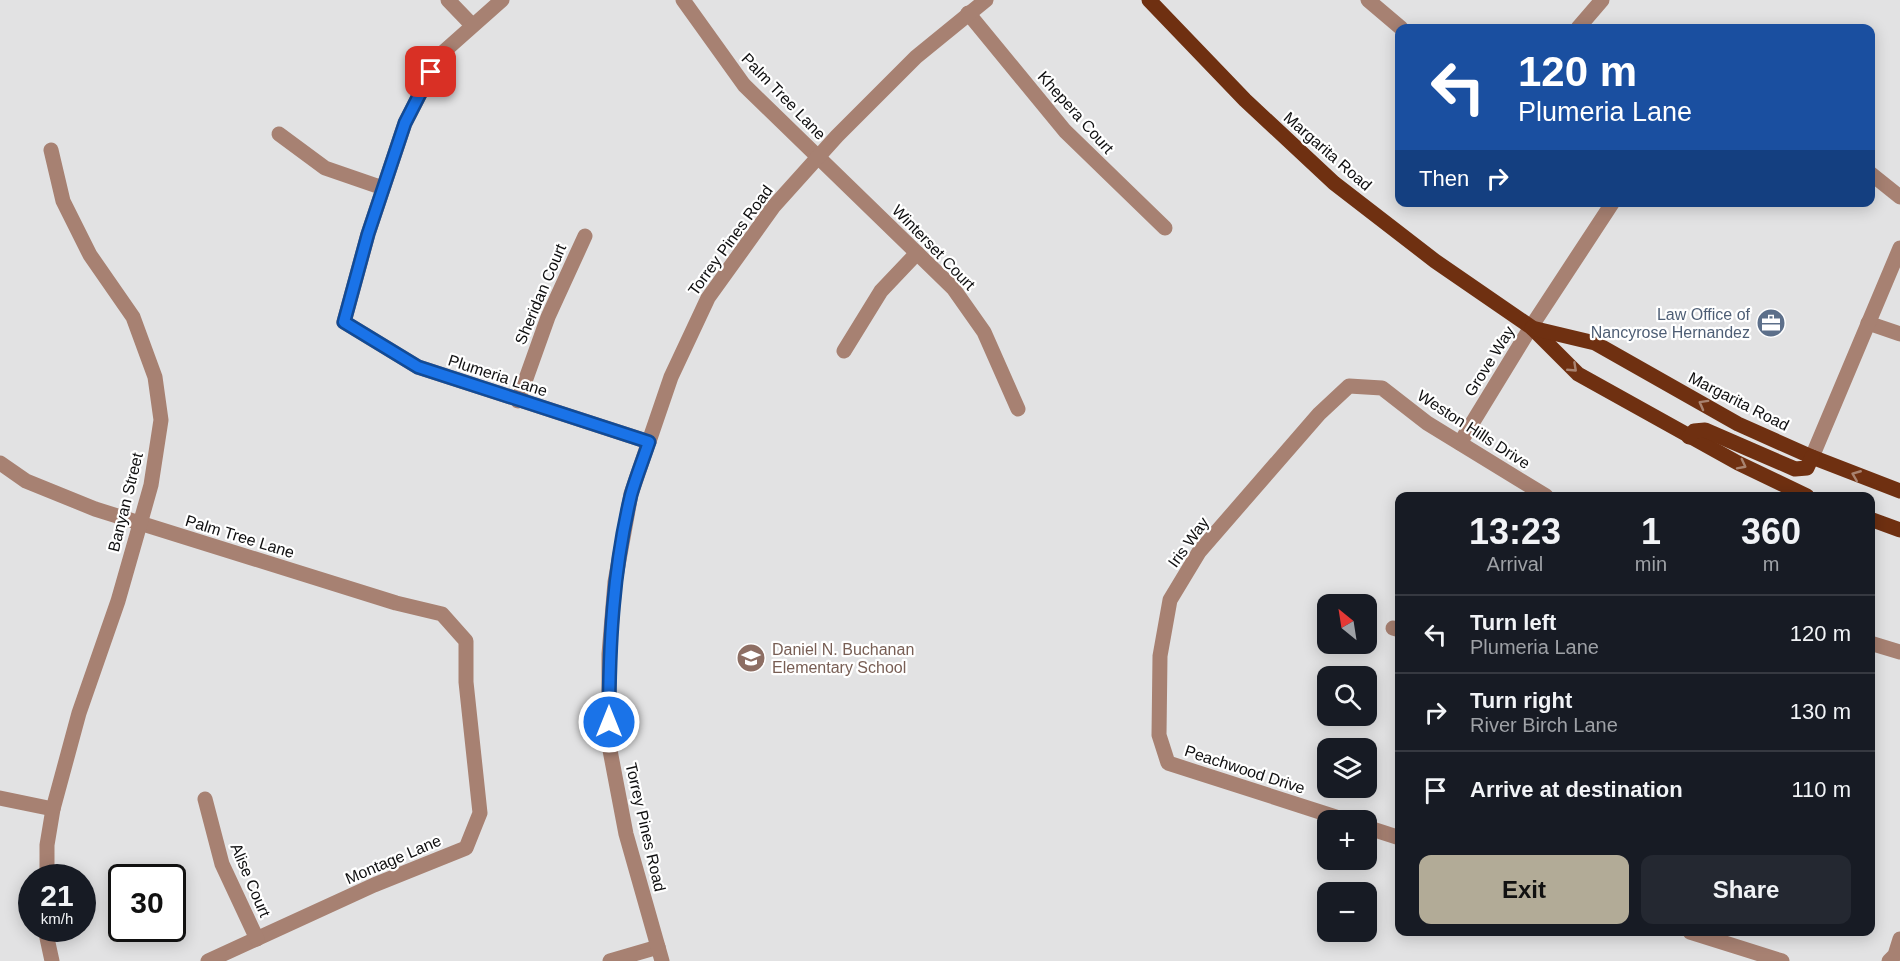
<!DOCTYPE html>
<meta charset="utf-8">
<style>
body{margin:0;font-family:Arial,sans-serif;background:#242831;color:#f1f3f6;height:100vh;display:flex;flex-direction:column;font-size:22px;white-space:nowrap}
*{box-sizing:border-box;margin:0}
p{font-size:20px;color:#9ea1a6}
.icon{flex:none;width:33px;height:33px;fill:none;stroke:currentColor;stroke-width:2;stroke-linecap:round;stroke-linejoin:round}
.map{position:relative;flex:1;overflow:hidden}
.sheet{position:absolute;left:1395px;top:492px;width:480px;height:444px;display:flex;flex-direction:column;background:#171b24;border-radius:12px;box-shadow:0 3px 15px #0003}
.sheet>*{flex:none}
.guide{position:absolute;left:1395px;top:24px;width:480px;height:183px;border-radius:12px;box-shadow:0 3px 15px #0003;background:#1a4fa0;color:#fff;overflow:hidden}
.needle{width:39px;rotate:330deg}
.controls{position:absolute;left:1317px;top:594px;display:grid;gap:12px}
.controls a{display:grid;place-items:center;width:60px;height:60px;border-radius:12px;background:#171b24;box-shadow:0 3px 15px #0003;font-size:30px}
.speed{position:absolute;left:18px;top:864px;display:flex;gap:12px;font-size:30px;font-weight:700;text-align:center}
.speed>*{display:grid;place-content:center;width:78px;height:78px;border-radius:50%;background:#171b24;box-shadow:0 3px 15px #0003;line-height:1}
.speed small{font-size:15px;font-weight:400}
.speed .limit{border:3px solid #111;border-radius:9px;background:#fff;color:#111}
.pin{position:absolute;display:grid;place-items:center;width:51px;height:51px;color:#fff;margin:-26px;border-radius:12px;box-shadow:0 3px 9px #0006}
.me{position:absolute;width:66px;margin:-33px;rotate:0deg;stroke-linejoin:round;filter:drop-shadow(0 0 4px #0008)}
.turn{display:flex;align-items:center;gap:21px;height:126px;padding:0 24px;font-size:27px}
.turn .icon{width:78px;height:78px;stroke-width:2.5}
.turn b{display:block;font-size:42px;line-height:51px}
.then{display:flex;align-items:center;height:57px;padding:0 24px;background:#0003;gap:12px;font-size:22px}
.eta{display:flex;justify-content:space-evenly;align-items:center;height:102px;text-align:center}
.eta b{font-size:36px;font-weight:600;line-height:42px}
.button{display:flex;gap:12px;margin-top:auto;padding:12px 24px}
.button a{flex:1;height:69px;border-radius:12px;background:#b2ab97;color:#111;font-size:24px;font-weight:600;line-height:69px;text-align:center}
.button a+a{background:#242831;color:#f1f3f6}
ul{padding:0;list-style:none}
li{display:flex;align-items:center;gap:18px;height:78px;padding:0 24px;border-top:2px solid #363941}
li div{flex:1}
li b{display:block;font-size:22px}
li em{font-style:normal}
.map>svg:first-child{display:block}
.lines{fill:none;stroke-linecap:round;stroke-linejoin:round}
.minor{stroke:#a78172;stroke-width:15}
.major{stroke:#6f3011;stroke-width:15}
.oneway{stroke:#a98370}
.route-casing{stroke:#114b97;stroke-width:15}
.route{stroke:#1a73e8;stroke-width:10}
.labels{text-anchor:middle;stroke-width:4.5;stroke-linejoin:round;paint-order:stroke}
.street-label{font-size:16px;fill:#0f0f10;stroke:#fff}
.service-label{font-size:16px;fill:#4e5e75;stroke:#fff;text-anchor:end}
.education-label{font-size:16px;fill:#785e54;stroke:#fff;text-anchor:start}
</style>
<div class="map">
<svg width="1900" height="961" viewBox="0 0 1900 961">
<rect width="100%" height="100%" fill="#e2e2e3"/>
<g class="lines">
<g class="minor">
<path d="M448 0 472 25"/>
<path d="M502 0 440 55 405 123 368 234 344 322 418 367 649 442"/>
<path d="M683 0 744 85 953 288 984 332 1018 409"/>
<path d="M1368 0 1401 28"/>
<path d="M968 13 1065 131 1165 228"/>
<path d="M1578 28 1602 0"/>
<path d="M279 134 325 168 383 188"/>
<path d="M1870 173 1900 197"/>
<path d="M1868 323 1900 334"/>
<path d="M844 351 881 291 917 253"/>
<path d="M518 401 548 317 585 236"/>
<path d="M1460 443 1531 327 1613 202"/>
<path d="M1812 457 1900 248"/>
<path d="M0 463 26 481 95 509 396 603 442 614 466 641V682L480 813 466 848 374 885 208 961"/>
<path d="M1393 628 1400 630"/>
<path d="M1870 643 1900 652"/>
<path d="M0 798 53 809"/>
<path d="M205 799 222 864 257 939"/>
<path d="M1345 820 1168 763 1159 735 1160 656 1170 600 1199 552 1319 414 1349 386 1382 388 1427 423 1546 496"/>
<path d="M1366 827 1400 838"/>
<path d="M47 878V845L53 809 79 713 118 601 140 524 151 485 161 420 155 377 133 317 90 255 63 201 51 150"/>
<path d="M47 928V938L52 961"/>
<path d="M1690 932 1782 961"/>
<path d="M610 961 658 947"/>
<path d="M662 961 626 834 609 745V654L615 582 631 494 671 377 708 298 774 206 837 136 916 57 986 0"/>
<path d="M1889 961 1895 955 1900 939"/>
</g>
<g class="major">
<path d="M1149 0 1245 100 1334 183 1435 261 1531 327 1578 374 1738 463 1807 496"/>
<path d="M1532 328 1595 343 1738 424 1812 457 1900 491"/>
<path d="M1689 437 1694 431 1705 430 1795 469 1807 468 1812 457"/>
<path d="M1870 519 1900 530"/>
</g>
</g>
<defs><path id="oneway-chevron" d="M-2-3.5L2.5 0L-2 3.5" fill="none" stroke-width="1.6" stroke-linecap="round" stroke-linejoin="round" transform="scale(1.5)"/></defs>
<g class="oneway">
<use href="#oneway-chevron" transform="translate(1573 368) rotate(43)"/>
<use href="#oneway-chevron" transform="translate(1703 404) rotate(-151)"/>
<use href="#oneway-chevron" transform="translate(1742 465) rotate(27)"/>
<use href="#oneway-chevron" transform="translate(1856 475) rotate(-158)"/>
</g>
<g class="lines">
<g class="route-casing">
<path id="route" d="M431 72 405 123 368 234 344 322 418 367 649 442C643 460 636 477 631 495 613 570 609 645 609 722"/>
</g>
<use href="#route" class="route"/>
</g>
<defs>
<g id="office-disc" transform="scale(1.5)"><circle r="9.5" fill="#5c6f8a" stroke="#fff"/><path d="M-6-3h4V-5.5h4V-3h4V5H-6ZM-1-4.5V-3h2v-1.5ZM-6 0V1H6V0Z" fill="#fff"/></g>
<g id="school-disc" transform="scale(1.5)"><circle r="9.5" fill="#8d6e63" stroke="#fff"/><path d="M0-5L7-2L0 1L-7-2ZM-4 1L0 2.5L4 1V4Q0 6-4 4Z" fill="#fff"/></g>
</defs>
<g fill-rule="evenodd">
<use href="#office-disc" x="1771" y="323"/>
<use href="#school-disc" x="751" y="658"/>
</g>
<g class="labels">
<g class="street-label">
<text transform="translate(784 96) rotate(46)" y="6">Palm Tree Lane</text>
<text transform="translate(1076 112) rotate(48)" y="6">Khepera Court</text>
<text transform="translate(1328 151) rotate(41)" y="6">Margarita Road</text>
<text transform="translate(730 240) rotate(-54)" y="6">Torrey Pines Road</text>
<text transform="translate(934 247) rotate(46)" y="6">Winterset Court</text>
<text transform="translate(540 294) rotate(-67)" y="6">Sheridan Court</text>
<text transform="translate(1489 361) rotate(-58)" y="6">Grove Way</text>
<text transform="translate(498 375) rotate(18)" y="6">Plumeria Lane</text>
<text transform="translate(1739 401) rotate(27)" y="6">Margarita Road</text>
<text transform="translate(1474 429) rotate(33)" y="6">Weston Hills Drive</text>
<text transform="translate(125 502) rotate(-76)" y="6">Banyan Street</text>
<text transform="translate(240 536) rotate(17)" y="6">Palm Tree Lane</text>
<text transform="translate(1188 542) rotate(-54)" y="6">Iris Way</text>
<text transform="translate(1245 769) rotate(18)" y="6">Peachwood Drive</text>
<text transform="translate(646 827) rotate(77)" y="6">Torrey Pines Road</text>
<text transform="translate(393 859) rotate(-23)" y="6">Montage Lane</text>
<text transform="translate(251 880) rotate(67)" y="6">Alise Court</text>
</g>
<g class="service-label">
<text x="1750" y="320">Law Office of<tspan x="1750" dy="18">Nancyrose Hernandez</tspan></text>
</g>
<g class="education-label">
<text x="772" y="655">Daniel N. Buchanan<tspan x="772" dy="18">Elementary School</tspan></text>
</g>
</g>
</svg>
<div class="controls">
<a><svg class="needle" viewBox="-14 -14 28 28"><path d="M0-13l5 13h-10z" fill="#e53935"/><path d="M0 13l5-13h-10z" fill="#9ea1a6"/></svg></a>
<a><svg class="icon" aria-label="search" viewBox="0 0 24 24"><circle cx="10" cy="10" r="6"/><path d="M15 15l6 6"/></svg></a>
<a><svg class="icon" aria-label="layers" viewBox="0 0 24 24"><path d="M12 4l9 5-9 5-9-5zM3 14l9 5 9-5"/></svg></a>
<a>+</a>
<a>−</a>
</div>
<div class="speed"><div>21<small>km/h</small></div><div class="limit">30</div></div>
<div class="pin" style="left:431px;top:72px;background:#d93025"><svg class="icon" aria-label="arrive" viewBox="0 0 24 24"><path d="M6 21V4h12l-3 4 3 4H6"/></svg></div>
<svg class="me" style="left:609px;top:722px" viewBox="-20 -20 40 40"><circle r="17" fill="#1a73e8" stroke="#fff" stroke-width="3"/><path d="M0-11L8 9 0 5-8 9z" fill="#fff"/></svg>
<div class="guide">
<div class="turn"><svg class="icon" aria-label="left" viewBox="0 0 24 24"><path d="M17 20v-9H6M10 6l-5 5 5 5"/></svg><div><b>120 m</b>Plumeria Lane</div></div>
<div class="then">Then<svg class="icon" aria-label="right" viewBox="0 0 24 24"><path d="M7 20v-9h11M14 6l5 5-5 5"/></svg></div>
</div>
<section class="sheet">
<div class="eta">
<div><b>13:23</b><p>Arrival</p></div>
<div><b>1</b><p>min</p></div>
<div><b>360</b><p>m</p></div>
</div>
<ul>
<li><svg class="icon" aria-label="left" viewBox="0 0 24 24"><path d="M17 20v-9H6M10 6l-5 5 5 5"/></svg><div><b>Turn left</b><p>Plumeria Lane</p></div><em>120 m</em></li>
<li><svg class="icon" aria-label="right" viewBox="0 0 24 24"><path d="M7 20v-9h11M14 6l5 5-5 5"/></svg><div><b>Turn right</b><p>River Birch Lane</p></div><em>130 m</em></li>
<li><svg class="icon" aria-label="arrive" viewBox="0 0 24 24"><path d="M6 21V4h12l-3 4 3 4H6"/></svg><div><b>Arrive at destination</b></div><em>110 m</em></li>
</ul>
<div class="button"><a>Exit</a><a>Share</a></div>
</section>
</div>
